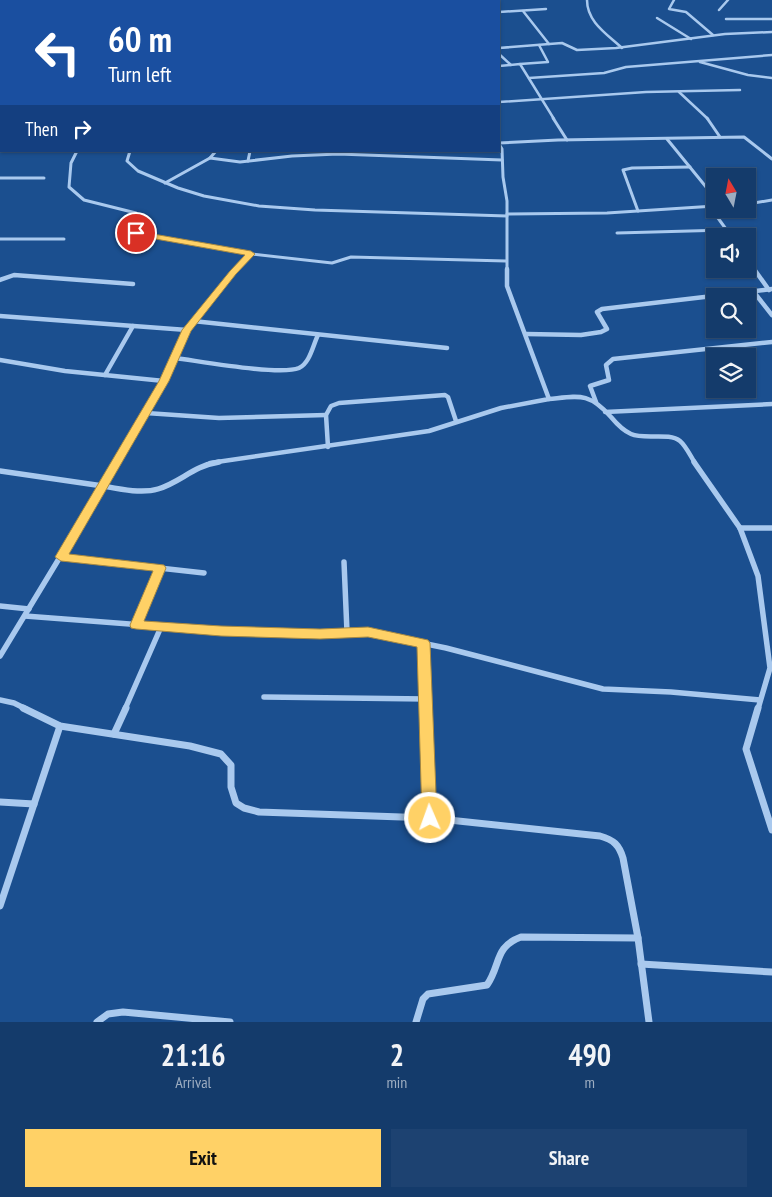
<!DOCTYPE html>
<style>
body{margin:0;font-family:"PT Sans Narrow",sans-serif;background:#1d4271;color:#f1f3f6;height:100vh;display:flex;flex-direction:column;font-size:19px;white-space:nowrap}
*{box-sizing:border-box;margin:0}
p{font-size:16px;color:#9dadc1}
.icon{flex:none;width:28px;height:28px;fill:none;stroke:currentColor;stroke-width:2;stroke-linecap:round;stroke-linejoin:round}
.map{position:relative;height:1022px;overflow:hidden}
.drawer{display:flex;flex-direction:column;background:#143b6b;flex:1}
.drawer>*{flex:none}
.hud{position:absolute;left:0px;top:0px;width:500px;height:152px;box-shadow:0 1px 4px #0004,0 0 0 1px #33557e;background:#1a4fa0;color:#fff;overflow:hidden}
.needle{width:32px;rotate:350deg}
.fabs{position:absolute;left:706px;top:168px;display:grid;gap:10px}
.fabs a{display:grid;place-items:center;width:50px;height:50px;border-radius:0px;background:#143b6b;box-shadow:0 1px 4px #0004,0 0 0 1px #33557e;font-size:25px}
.pin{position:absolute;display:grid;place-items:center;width:42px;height:42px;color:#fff;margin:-21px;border:2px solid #fff;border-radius:50%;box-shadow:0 1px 5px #0007}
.me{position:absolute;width:55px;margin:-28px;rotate:358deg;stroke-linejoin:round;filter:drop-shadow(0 0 4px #0008)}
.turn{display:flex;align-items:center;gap:18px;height:105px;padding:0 25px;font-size:22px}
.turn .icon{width:65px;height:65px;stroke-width:2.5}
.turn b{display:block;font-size:35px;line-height:42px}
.then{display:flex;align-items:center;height:48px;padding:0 25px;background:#0003;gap:10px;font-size:19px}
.eta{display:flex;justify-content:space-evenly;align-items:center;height:85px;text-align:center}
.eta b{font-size:30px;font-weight:800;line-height:35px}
.primary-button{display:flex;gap:10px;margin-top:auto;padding:10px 25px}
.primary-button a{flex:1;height:58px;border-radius:0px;background:#ffd166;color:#111;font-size:20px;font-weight:800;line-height:58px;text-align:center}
.primary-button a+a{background:#1d4271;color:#f1f3f6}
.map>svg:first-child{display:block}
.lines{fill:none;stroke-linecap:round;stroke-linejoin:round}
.minor-far4{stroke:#a9c9ee;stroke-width:2.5}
.minor-far3{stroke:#a9c9ee;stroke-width:3}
.minor-far2{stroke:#a9c9ee;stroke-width:4.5}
.minor-far1{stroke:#a9c9ee;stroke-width:5.5}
.minor{stroke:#a9c9ee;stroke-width:7}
.tertiary{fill:#a9c9ee;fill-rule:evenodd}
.route{fill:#ffd166;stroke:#a68842}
</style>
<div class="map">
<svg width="772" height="1022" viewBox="0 0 772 1022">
<rect width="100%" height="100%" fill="#1b4f8f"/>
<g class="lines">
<g class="minor-far4">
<path d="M587 0C587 22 607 34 622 48"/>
<path d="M674 0 669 9 686 12 713 35"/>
<path d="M719 10 728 0"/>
<path d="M523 11 549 44"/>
<path d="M499 12 546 9"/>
<path d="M657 18 691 39"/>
<path d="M726 19H772"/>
<path d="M499 48 562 43 577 50 616 48 725 34 772 32"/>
<path d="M499 54 511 65"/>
<path d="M700 62 748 75 772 78"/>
<path d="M520 64 548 62 539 45"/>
<path d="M499 66 520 64 554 119"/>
<path d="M529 78 604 73 626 67 772 55"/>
<path d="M679 92 708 119"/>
<path d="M499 102 646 92 740 90"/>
</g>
<g class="minor-far3">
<path d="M553 118 567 140"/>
<path d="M707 118 720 137"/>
<path d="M0 123 1 121"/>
<path d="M667 139 715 198"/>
<path d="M499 143 558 140 744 137 772 159"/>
<path d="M499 144 502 149 503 177 507 201V270"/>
<path d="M77 151 71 163 69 187 84 200 136 213 137 218 124 228 127 231 251 254"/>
<path d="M130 151 127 161 138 171 178 188 204 196 259 206 315 210 507 216"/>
<path d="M210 158 240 162 292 156 338 154 502 160"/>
<path d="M248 161 250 151"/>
<path d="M0 178H44"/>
<path d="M165 183 210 158 216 151"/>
<path d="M748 204 772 200"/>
<path d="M710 207 731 236"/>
<path d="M638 211 623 170 632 168 690 167"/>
<path d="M507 214 607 213 715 206"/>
<path d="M617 233 726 230"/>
<path d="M0 239H64"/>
<path d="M748 260 755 270"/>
<path d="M236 270 251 254 332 263 351 257 506 261"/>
</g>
<g class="minor-far2">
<path d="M754 269 769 290"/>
<path d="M0 280 14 275 133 284"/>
<path d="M753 291 772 315"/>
<path d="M0 316 187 330"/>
<path d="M193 321 447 348"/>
<path d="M526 334 581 335 601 332 607 329 597 312 602 309 772 289"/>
<path d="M175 358C199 361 280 376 299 368 310 363 313 345 318 335"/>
<path d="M0 360 65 371 164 381"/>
<path d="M105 375 133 326"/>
<path d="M549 399C579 396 589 392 611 417 616 423 622 430 631 434 645 440 669 432 680 441 686 446 691 457 695 463"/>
<path d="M596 402 590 386 609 380 606 365 613 359 772 342"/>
<path d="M605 412 772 404"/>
<path d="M146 413 219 418 326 415"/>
<path d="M328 447 326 415 331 406 339 403 445 395 448 397 456 421"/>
<path d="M116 463 164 381 193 321 237 269"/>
<path d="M210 463 429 431 501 408 549 399 507 286V269"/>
</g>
<g class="minor-far1">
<path d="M694 462 740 528 758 576 770 668 758 709"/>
<path d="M0 471 103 486 117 462"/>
<path d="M740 528H772"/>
<path d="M61 557 204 573"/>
<path d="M344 562 347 632"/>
<path d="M0 606 29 609"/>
<path d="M25 616 221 631 320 634 368 632 446 648 603 689 671 692 760 700"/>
<path d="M136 625 160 568"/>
<path d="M424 643 426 709"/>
<path d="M0 656 103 486C119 489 142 494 158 489 181 482 193 466 219 462"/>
<path d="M264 697 426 699"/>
<path d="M0 700 14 703 26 709"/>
<path d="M125 709 161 627"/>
</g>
<g class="minor">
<path d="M23 708 60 726 190 746 221 754 231 765V787L236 803 244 808 259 812 430 818 600 836C614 840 619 845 623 858L638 938 649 1022"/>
<path d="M426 708 430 818"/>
<path d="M758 708 746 749 772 830"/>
<path d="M114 734 126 708"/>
<path d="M0 802 34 804"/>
<path d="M0 906 60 726"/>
<path d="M641 964 772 972"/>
<path d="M97 1022 108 1014 123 1012 230 1022"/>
<path d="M416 1022 423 999 428 994 487 985C501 965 494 947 521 937L638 938"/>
</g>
<rect class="tertiary" x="0" y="41" width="1" height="2"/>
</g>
<path class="route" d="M136 231 251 251 255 254 236 274 191 331 169 381 69 554 164 565 166 568 144 621 221 626 320 629 368 627 428 640 430 643 437 818 435 823 430 825 425 823 422 818 417 647 368 637 320 639 221 636 136 629 131 628 130 625 153 571 61 561 55 557 159 381 182 330 230 271 245 255 133 235 131 233Z"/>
</svg>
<div class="fabs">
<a><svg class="needle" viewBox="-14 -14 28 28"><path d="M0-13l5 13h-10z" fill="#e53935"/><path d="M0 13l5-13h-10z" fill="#9dadc1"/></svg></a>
<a><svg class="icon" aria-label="sound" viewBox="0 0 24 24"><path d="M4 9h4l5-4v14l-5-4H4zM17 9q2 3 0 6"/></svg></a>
<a><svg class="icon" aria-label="search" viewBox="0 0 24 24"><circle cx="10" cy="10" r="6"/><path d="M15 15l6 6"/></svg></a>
<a><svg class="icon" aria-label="layers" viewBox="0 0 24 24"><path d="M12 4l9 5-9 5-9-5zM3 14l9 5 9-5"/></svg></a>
</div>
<div class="pin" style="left:136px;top:233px;background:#d93025"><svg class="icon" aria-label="arrive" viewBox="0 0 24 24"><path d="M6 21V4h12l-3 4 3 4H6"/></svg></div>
<svg class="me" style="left:430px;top:818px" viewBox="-20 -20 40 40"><circle r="17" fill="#ffd166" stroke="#fff" stroke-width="3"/><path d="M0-11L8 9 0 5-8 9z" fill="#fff"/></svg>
<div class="hud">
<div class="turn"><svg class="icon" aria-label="left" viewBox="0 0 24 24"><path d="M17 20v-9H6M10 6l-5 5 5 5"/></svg><div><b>60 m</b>Turn left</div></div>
<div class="then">Then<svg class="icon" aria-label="right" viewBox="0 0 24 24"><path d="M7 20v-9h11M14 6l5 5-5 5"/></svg></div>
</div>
</div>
<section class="drawer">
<div class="eta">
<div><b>21:16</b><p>Arrival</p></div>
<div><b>2</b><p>min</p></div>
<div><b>490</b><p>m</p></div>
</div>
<div class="primary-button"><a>Exit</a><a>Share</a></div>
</section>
